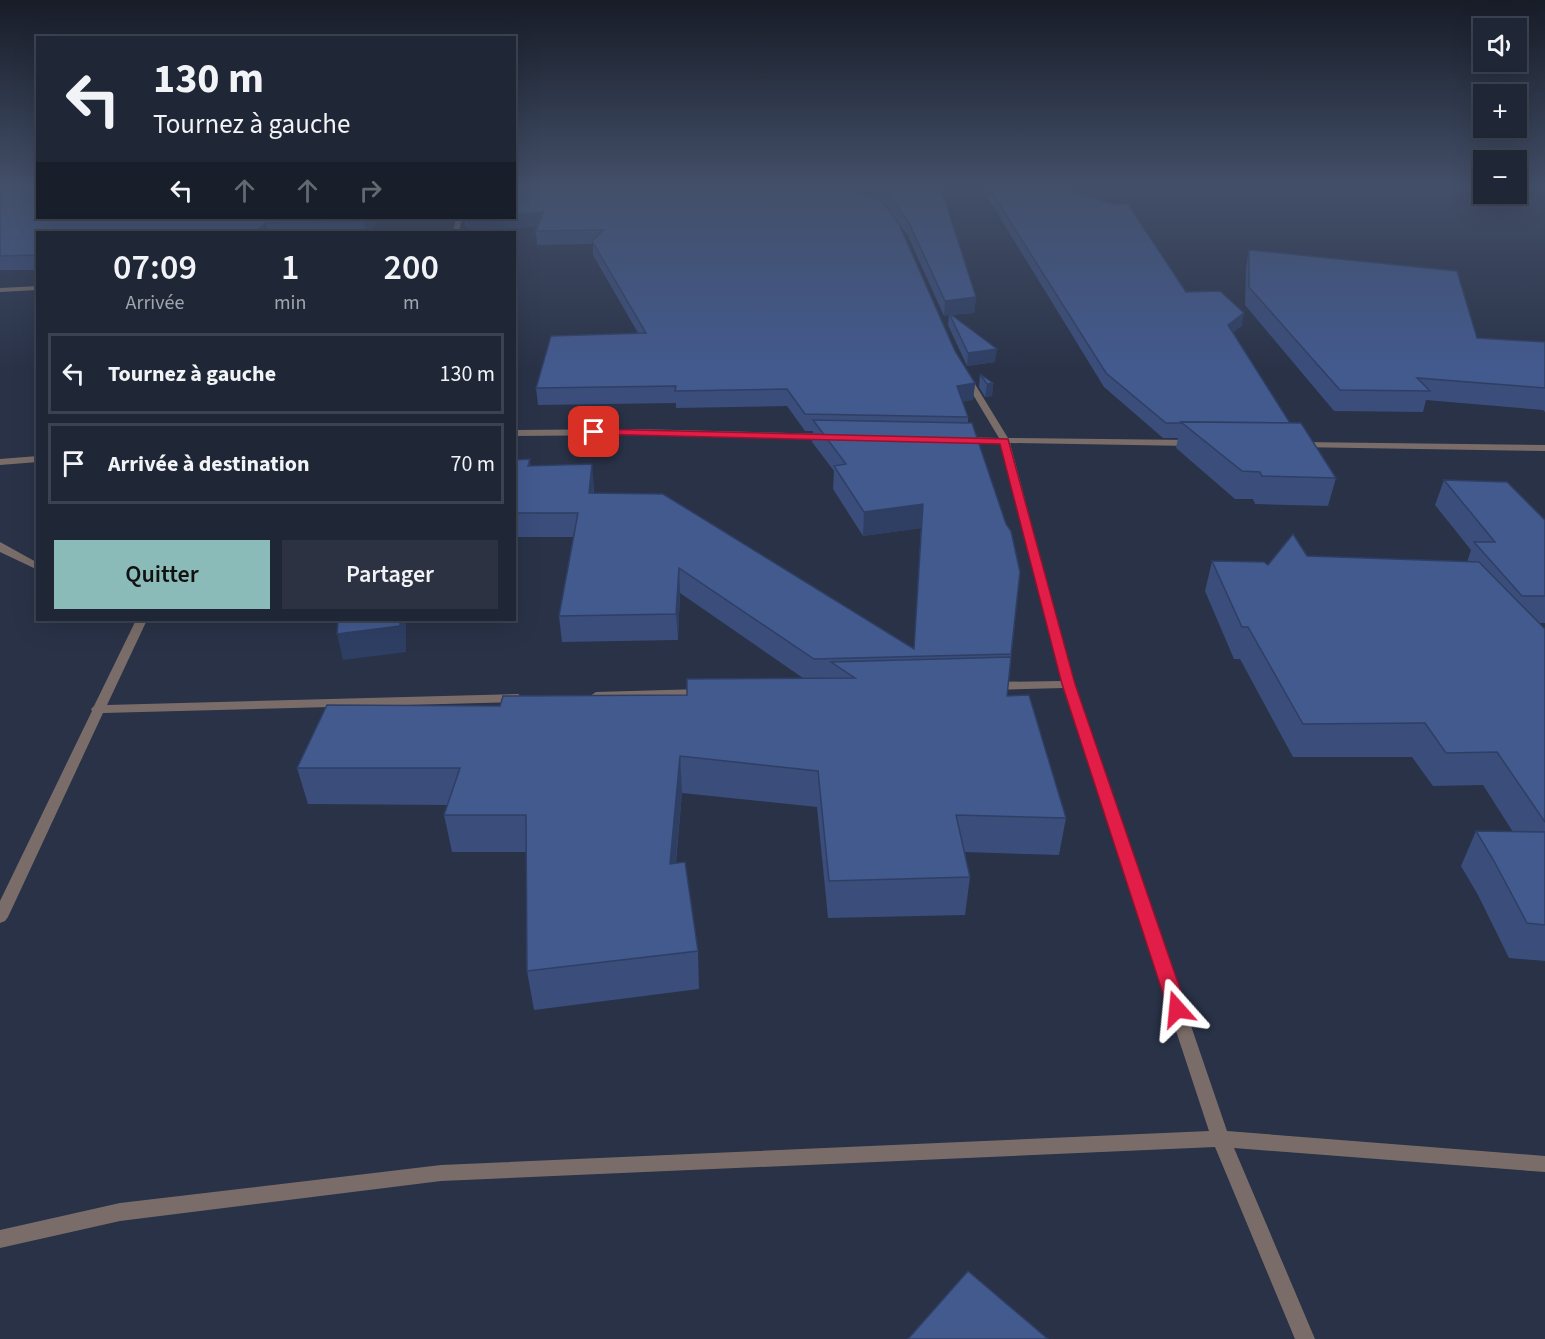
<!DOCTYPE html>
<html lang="fr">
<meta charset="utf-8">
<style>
body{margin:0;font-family:"Source Sans 3",sans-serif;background:#2c3241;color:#f1f3f6;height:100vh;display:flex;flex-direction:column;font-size:22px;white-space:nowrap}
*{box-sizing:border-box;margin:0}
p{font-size:20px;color:#a1a5ad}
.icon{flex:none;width:33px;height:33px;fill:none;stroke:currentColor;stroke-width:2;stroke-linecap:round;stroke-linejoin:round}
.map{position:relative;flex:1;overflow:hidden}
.panel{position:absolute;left:36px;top:231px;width:480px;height:390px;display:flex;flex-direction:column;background:#1f2635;border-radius:0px;box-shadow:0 6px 24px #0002,0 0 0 2px #3c4350}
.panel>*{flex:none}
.hud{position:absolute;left:36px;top:36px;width:480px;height:183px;border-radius:0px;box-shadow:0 6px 24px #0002,0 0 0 2px #3c4350;background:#1f2635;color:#f1f3f6;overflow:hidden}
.buttons{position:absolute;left:1473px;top:18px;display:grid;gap:12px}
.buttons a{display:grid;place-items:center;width:54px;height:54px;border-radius:0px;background:#1f2635;box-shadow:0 6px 24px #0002,0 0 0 2px #3c4350;font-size:30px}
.pin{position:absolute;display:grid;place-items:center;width:51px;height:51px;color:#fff;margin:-26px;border-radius:12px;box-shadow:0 3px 9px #0006}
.me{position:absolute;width:66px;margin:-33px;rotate:342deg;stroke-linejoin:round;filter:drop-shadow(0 0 4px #0008)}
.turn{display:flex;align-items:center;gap:21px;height:126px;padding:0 18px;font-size:27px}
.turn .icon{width:78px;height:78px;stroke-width:2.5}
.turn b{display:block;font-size:42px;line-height:51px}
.lanes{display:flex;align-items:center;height:57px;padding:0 18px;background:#0003;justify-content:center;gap:30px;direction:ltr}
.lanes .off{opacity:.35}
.eta{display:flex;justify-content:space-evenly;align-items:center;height:102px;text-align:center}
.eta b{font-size:36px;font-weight:600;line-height:42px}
.action{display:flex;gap:12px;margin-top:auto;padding:12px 18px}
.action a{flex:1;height:69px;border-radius:0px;background:#8bbbb9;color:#111;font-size:24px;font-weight:600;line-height:69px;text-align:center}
.action a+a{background:#2c3241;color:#f1f3f6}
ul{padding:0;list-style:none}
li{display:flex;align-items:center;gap:18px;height:81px;margin:0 12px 9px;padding:0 6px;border:3px solid #3c4350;border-radius:0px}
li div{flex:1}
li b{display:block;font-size:22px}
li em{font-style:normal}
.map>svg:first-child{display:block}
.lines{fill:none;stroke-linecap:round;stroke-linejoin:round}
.minor{fill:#7a6d69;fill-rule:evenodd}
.wall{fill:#3a4d7b}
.shaded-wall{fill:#2f3f64}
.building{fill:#435a8f;stroke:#2f3f64;stroke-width:1.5}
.route{fill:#e11d48;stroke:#92132f;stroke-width:1.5}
</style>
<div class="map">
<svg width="1545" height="1339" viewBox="0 0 1545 1339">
<rect width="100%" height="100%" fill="#293247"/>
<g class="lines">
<g class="minor">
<path d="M456 218H462L459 232H453Z"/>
<path d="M38 286V290L0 292V288Z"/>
<path d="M964 376H970L1008 438 1191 440 1196 443 1191 446 1010 443 1074 684 1227 1131 1545 1156V1172L1234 1148 1315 1339H1295L1215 1147 441 1181 120 1221 0 1248V1230L120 1203 441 1165 1209 1131 1063 688 992 690 986 686 992 682 1061 681 1001 443H963L959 440 963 437 999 438 963 378Z"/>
<path d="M637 429 828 434 832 437 828 440 637 435 514 436V430Z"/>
<path d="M1299 442 1545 445V451L1296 447 1294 445Z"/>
<path d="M38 456V462L0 465V459Z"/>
<path d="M0 542 38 563V570L0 552Z"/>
<path d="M136 620H147L107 705 518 694 524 698 518 702 103 713 8 917 5 921 0 923V901L92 711 91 709 94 706Z"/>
<path d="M701 689 707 693 705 696 596 700 590 696 596 692Z"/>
</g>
</g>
<g class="wall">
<path d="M0 185 38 218H455L454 219H379L369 232H38V270H0Z"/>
<path d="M514 185H940L976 297 974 313 952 315 995 362 967 366 948 325 949 315 944 316 908 236 889 209 887 208 955 351 975 383 973 400 962 401 968 417V423L1020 572 1007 696 1066 818 1059 855 964 852 970 877 965 915 828 918 817 807 682 793 676 863 698 951 699 989 534 1010 527 971 526 852H452L444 815 448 805 308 804 297 768 500 706 687 695 803 678 680 593 678 640 562 642 559 616 574 537H514V460L530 459V466L594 487V493L914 649 921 528 863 536 833 489 834 471 812 442 813 431H805L787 406 676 408V403L538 405 536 388 638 333 593 255V244L537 245 536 231 538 226 469 232 463 218H514Z"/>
<path d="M980 185H1057L1186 292 1242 326 1233 332 1290 423 1336 478 1328 506 1255 504 1253 499H1235L1176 448 1178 438H1163L1104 387Z"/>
<path d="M1249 250 1477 338 1545 342V412L1543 410 1426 400 1423 412 1334 411 1245 305 1246 268Z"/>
<path d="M980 374 993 383 992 396 985 397 979 387Z"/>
<path d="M1444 480 1545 520V623H1539L1545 629V961L1509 958 1478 895 1461 866 1476 831 1513 832 1483 785 1433 786 1412 757H1293L1240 659H1234L1205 591 1212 561 1268 565 1307 556 1467 562 1471 550 1435 505Z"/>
</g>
<g class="shaded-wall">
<path d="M543 212 544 226 469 232 467 220 490 218H514V215Z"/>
<path d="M368 218H379V219L369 232H366L364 222Z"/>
<path d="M266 223 268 232H255Z"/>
<path d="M976 297 974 313 950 315 949 313V315L944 316 945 301Z"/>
<path d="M1244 313 1242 326 1225 338 1228 325Z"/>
<path d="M997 349 995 362 967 366 968 353Z"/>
<path d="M975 383 973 400 955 403 957 386Z"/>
<path d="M993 383 992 396 985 397 987 384Z"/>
<path d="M592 464 594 487 591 517 589 493Z"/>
<path d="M923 504 921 528 863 536 864 512Z"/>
<path d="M679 568 680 593 678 640 676 614Z"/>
<path d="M400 620H406V652L343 660 337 634Z"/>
<path d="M680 756 682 793 672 901 670 864Z"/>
</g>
<g class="building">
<path d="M0 185H38V218H368L364 222 266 223 255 232H38V255L0 256Z"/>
<path d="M514 185H841L882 201 899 224 955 351 975 383 957 386 968 417 805 414 787 389 675 391 676 386 536 388 551 336 646 333 592 241 603 230 536 231 543 212 514 215Z"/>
<path d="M861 185H940L976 297 945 301 909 223 890 196Z"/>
<path d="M987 185H1057L1115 205 1128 204 1186 292 1220 291 1244 313 1228 325 1290 423 1181 422V423H1166L1106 373Z"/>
<path d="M466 218H490L467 220Z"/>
<path d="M1249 250 1457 271 1477 338 1545 342V388L1417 378 1430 391 1340 390 1249 287Z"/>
<path d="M949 313 997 349 968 353Z"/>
<path d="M980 374 993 383 987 384Z"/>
<path d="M813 420 972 423 1006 524 1011 531 1020 572 1011 654 814 659 679 568 676 614 559 616 578 513H514V460L530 459 528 466 592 464 589 493 663 494 914 649 923 504 864 512 834 466 846 464Z"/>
<path d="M1181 422 1301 423 1336 478 1262 476 1260 472 1242 471Z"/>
<path d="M1444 480 1507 482 1545 520V596H1522L1474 542H1495Z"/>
<path d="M1293 534 1307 556 1479 562 1545 629V822L1497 752 1446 753 1425 723 1303 724 1248 627H1242L1212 561 1264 562 1268 565Z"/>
<path d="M338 620H400V626L337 634Z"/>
<path d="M1011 657 1007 696 1029 695 1066 818 956 815 970 877 829 881 818 771 680 756 670 864 685 862 698 951 527 971 526 815H444L460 768H297L327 705 500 706 503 696 687 695V679L855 678 831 662Z"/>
<path d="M1476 831 1545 832V925L1527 923 1494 861Z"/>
<path d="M968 1271 1048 1339H908Z"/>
</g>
<linearGradient id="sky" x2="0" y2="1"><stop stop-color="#171c27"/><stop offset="0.5" stop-color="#434f69"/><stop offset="1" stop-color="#434f69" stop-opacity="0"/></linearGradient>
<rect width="1545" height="372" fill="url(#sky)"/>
<path class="route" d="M594 429 1008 439 1075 684 1187 1009 1184 1015 1177 1017 1171 1015 1168 1009 1062 684 1000 444 590 434 589 432Z"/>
</svg>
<div class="buttons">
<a><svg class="icon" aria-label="sound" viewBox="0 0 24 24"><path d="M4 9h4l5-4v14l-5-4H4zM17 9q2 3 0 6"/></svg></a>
<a>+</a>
<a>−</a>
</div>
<div class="pin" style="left:594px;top:432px;background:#d93025"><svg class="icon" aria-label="arrive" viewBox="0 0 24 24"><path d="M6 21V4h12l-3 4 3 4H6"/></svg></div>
<svg class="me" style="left:1177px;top:1009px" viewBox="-20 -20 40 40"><path d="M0-17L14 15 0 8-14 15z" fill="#e11d48" stroke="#fff" stroke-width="4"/></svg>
<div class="hud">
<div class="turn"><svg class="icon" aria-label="left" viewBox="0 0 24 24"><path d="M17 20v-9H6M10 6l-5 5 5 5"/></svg><div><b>130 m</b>Tournez à gauche</div></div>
<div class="lanes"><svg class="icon" aria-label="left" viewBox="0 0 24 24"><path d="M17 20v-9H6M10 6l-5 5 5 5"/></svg><svg class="icon off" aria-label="ahead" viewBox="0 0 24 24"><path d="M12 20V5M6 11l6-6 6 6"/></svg><svg class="icon off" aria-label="ahead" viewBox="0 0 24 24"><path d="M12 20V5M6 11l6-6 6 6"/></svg><svg class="icon off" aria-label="right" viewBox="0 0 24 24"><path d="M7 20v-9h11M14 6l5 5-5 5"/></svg></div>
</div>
<section class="panel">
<div class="eta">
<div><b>07:09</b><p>Arrivée</p></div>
<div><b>1</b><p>min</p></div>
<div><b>200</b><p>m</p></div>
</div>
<ul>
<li><svg class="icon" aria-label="left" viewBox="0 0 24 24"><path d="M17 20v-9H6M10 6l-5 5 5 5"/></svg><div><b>Tournez à gauche</b></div><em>130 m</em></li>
<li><svg class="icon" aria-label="arrive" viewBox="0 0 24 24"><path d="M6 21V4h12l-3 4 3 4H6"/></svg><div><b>Arrivée à destination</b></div><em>70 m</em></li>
</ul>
<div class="action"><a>Quitter</a><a>Partager</a></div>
</section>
</div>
